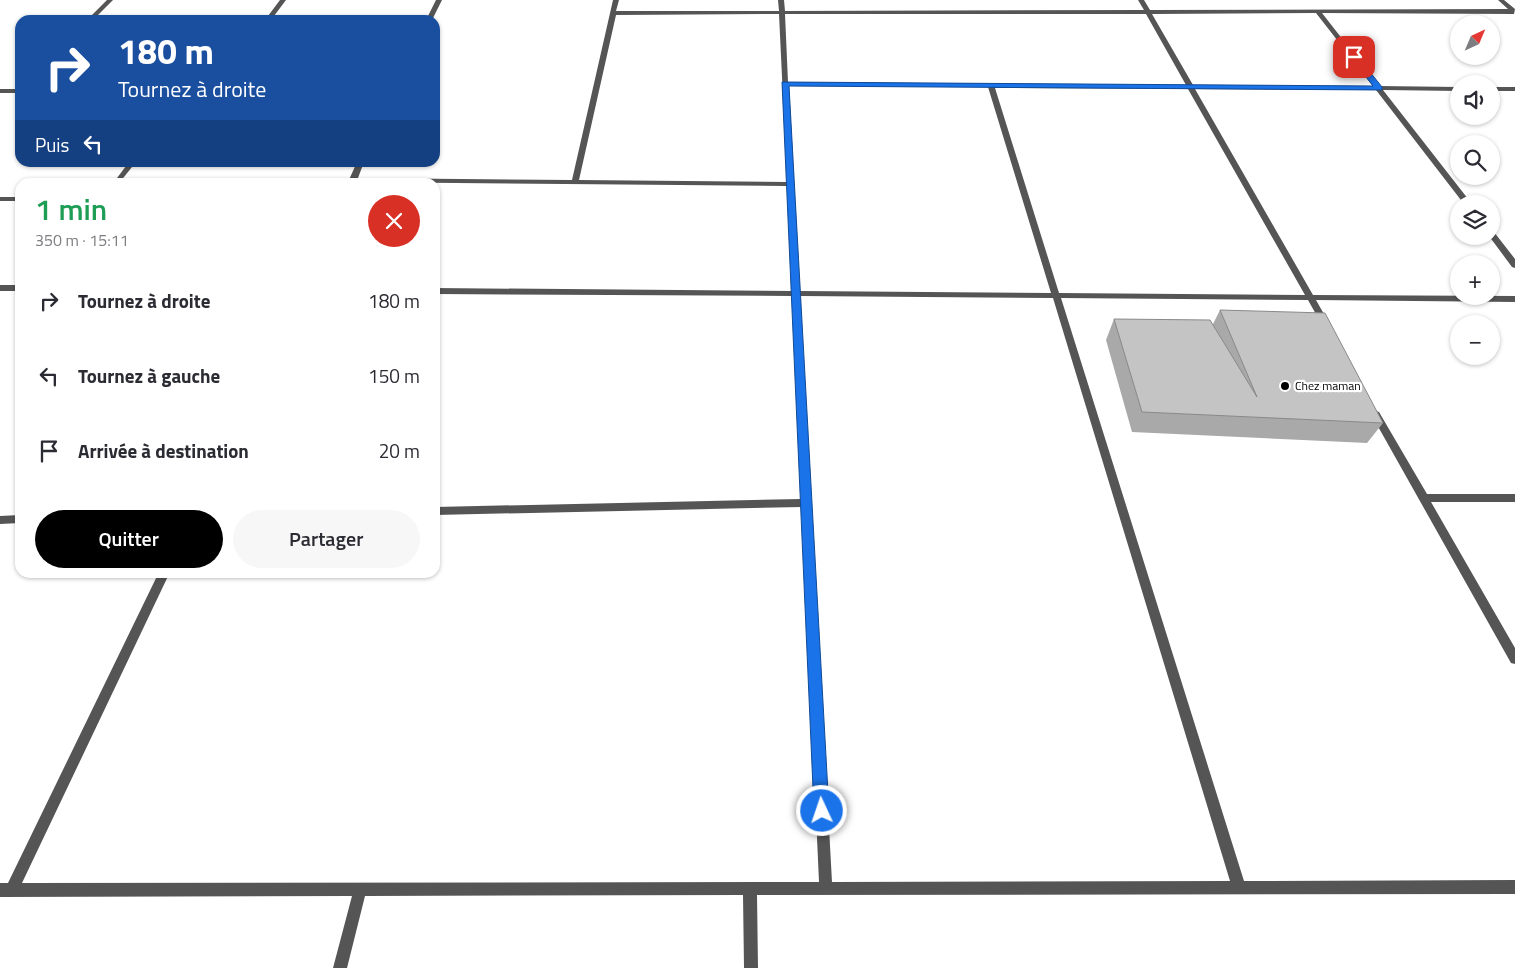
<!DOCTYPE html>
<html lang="fr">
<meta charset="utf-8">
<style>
body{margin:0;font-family:"Titillium Web",sans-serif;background:#f7f7f7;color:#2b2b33;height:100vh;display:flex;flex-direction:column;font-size:19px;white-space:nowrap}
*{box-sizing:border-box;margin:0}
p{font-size:16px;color:#7c7c81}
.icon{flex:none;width:28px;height:28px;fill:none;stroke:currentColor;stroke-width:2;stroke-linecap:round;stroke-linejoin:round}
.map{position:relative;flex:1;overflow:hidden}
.side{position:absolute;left:15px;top:178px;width:425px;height:400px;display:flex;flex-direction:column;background:#fff;border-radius:15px;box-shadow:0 1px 4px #0004}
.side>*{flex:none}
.top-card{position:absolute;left:15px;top:15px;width:425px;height:152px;border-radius:15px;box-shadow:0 1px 4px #0004;background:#1a4fa0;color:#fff;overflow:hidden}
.needle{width:32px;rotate:44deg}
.controls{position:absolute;left:1450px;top:15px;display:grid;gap:10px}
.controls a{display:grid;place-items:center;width:50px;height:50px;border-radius:50%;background:#fff;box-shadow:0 1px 4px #0004;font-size:25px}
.pin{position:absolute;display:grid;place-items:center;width:42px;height:42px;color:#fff;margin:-21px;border-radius:10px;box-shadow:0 2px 8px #0006}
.me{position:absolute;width:55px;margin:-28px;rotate:357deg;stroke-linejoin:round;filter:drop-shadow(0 0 4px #0008)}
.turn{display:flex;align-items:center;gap:18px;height:105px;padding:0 20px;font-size:22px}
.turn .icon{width:65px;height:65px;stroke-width:2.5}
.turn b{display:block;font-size:35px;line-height:42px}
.then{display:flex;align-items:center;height:48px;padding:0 20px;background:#0003;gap:10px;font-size:19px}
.round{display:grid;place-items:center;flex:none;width:52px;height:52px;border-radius:26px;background:#f7f7f7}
.overview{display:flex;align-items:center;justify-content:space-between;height:85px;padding:0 20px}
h1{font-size:30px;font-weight:600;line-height:38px;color:#1e9e55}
.button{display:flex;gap:10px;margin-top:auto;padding:10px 20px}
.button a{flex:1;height:58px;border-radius:30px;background:#000;color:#fff;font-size:20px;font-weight:600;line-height:58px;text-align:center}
.button a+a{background:#f7f7f7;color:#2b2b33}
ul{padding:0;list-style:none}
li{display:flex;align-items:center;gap:15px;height:75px;padding:0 20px}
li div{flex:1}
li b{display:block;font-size:19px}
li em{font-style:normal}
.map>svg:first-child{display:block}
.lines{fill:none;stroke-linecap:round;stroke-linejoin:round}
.street{fill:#555;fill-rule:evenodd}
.wall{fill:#a9a9a9}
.building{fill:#c4c4c4;stroke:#898989}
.route{fill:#1a73e8;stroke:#114b97}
.poi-dot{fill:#000;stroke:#fff;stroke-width:2}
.labels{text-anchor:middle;stroke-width:4.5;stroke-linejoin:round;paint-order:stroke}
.poi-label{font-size:12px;fill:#000;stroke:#fff;text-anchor:start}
</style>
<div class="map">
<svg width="1515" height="968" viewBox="0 0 1515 968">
<rect width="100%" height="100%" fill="#fff"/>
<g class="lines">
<g class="street">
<path d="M107 0H113L93 20H87Z"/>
<path d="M280 0H286L271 20H265Z"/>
<path d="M436 0H442L432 20H426Z"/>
<path d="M613 0H619L616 11H779L778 0H784L785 11 1144 10 1138 0H1144L1150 10 1508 9 1498 0H1504L1515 9 1514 14 1322 13 1379 86 1459 87V91L1383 90 1472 204H1464L1376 90 1195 89 1313 295 1515 296V302L1316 300 1329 323 1325 326 1322 325 1308 300 1061 298 1244 881 1515 880V894L757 895 758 968H744L743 895 365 896 347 968H333L352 896 0 897V883H8L159 572H170L22 883 819 882 802 507 435 515V507L801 499 792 296 435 294V288L792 291 787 186 348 182 357 162H364L358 178 572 180ZM1316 13 1373 86 1193 85 1152 14ZM779 14 787 182 579 180 616 15ZM785 14H1146L1186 85 788 82ZM789 86 988 87 1051 293 800 291ZM995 88 1188 89 1305 295 1059 293ZM800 296 1053 298 1230 881 832 882Z"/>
<rect x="1491" y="87" width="24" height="4"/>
<rect x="0" y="89" width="20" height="4"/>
<path d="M129 162H136L120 182H114Z"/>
<rect x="0" y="197" width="20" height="4"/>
<path d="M1491 232H1494L1515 259V268L1512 267 1489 236H1491Z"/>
<rect x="0" y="285" width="20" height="6"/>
<path d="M1376 411 1379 412 1427 494H1515V502H1431L1515 648V664L1511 663 1371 414Z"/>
<path d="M20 515V523L0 524V516Z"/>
</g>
</g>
<path class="wall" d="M1220 310 1383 423 1367 443 1132 432 1106 340 1114 319 1213 324Z"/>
<path class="building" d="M1220 310 1325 313 1383 423 1142 412 1114 319 1210 320 1257 397Z"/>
<path class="route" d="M1352 56H1357L1382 87V90L789 86 829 811 827 816 822 818 817 816 814 811 782 82 1373 86 1352 59Z"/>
<circle class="poi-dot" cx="1285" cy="386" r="5"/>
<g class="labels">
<g class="poi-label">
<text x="1295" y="390">Chez maman</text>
</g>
</g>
</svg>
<div class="controls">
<a><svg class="needle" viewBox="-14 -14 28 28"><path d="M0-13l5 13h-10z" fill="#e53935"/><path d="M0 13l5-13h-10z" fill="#7c7c81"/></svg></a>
<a><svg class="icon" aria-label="sound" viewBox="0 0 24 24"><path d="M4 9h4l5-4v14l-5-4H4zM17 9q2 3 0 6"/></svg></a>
<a><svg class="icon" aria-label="search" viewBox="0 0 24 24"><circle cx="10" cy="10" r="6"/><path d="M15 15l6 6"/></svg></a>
<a><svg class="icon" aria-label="layers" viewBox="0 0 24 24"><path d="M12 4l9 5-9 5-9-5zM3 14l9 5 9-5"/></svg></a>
<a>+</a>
<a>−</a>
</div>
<div class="pin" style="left:1354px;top:57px;background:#d93025"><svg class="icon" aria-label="arrive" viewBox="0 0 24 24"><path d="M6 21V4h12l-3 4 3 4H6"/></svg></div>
<svg class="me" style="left:822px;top:811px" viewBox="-20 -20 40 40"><circle r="17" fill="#1a73e8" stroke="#fff" stroke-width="3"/><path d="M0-11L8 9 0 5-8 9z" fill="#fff"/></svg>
<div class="top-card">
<div class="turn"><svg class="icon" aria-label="right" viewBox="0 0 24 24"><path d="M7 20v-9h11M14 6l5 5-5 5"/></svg><div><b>180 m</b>Tournez à droite</div></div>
<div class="then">Puis<svg class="icon" aria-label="left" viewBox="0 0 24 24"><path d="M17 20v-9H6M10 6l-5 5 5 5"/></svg></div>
</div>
<section class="side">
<div class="overview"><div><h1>1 min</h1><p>350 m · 15:11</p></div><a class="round" style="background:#d93025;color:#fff"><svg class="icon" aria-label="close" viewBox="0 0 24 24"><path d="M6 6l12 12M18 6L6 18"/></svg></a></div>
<ul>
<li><svg class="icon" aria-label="right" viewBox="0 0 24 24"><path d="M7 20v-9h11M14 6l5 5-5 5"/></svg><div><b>Tournez à droite</b></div><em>180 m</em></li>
<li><svg class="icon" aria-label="left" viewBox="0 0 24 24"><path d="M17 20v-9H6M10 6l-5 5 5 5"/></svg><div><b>Tournez à gauche</b></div><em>150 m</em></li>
<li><svg class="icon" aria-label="arrive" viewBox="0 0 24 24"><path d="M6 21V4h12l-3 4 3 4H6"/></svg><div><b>Arrivée à destination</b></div><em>20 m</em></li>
</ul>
<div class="button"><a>Quitter</a><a>Partager</a></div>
</section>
</div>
